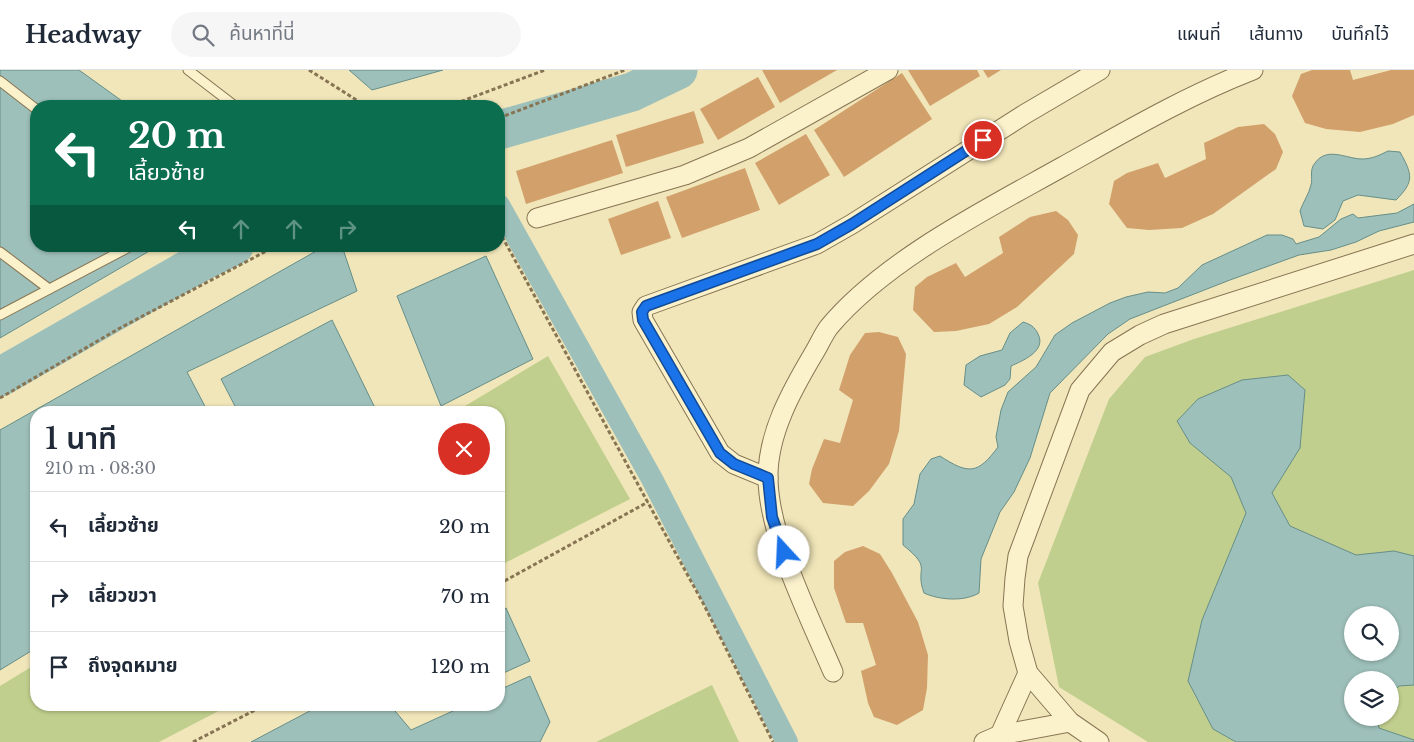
<!DOCTYPE html>
<html lang="th">
<meta charset="utf-8">
<style>
body{margin:0;font-family:"Libre Baskerville","Noto Sans Thai",serif;background:#f6f6f7;color:#1f2937;height:100vh;display:flex;flex-direction:column;font-size:19px;white-space:nowrap}
*{box-sizing:border-box;margin:0}
p{font-size:16px;color:#747a83}
.icon{flex:none;width:28px;height:28px;fill:none;stroke:currentColor;stroke-width:2;stroke-linecap:round;stroke-linejoin:round}
.map{position:relative;flex:1;overflow:hidden}
.drawer{position:absolute;left:30px;top:336px;width:475px;height:305px;display:flex;flex-direction:column;background:#fff;border-radius:20px;box-shadow:0 1px 4px #0004}
.drawer>*{flex:none}
.hud{position:absolute;left:30px;top:30px;width:475px;height:152px;border-radius:20px;box-shadow:0 1px 4px #0004;background:#0b6e4f;color:#fff;overflow:hidden}
.tools{position:absolute;left:1344px;top:536px;display:grid;gap:10px}
.tools a{display:grid;place-items:center;width:55px;height:55px;border-radius:50%;background:#fff;box-shadow:0 1px 4px #0004;font-size:25px}
.pin{position:absolute;display:grid;place-items:center;width:42px;height:42px;color:#fff;margin:-21px;border:2px solid #fff;border-radius:50%;box-shadow:0 1px 5px #0007}
.me{position:absolute;width:55px;margin:-28px;rotate:340deg;stroke-linejoin:round;filter:drop-shadow(0 0 4px #0008)}
.turn{display:flex;align-items:center;gap:18px;height:105px;padding:0 15px;font-size:22px}
.turn .icon{width:65px;height:65px;stroke-width:2.5}
.turn b{display:block;font-size:35px;line-height:42px}
.lanes{display:flex;align-items:center;height:48px;padding:0 15px;background:#0003;justify-content:center;gap:25px;direction:ltr}
.lanes .off{opacity:.35}
.round{display:grid;place-items:center;flex:none;width:52px;height:52px;border-radius:26px;background:#f6f6f7}
.headline{display:flex;align-items:center;justify-content:space-between;height:85px;padding:0 15px}
h1{font-size:30px;font-weight:600;line-height:38px}
ul{padding:0;list-style:none}
li{display:flex;align-items:center;gap:15px;height:70px;padding:0 15px;border-top:1px solid #e0e1e3}
li div{flex:1}
li b{display:block;font-size:19px}
li em{font-style:normal}
header{display:flex;align-items:center;gap:30px;box-sizing:border-box;height:70px;padding:0 25px;background:#fff;border-bottom:1px solid #e0e1e3}
header strong{font-size:24px}
nav{display:flex;gap:28px;margin-inline-start:auto;font-size:18px}
.search{width:350px;height:45px;background:#f6f6f7;display:flex;align-items:center;gap:12px;box-sizing:border-box;padding:0 18px;border-radius:28px;color:#747a83;font-size:19px}
.map>svg:first-child{display:block}
.green{fill:#c0cf8d;fill-rule:evenodd}
.water{fill:#9ec0ba;stroke:#668e88;fill-rule:evenodd}
.lines{fill:none;stroke-linecap:round;stroke-linejoin:round}
.canal{stroke:#9ec0ba;stroke-width:22}
.river{stroke:#9ec0ba;stroke-width:39}
.building{fill:#d2a06b}
.lane-casing{stroke:#877453;stroke-width:11}
.street-casing{stroke:#877453;stroke-width:21}
.path{stroke:#877453;stroke-width:3;stroke-dasharray:4 2.5;stroke-linecap:butt}
.lane{stroke:#fbf2cc;stroke-width:9}
.street{stroke:#fbf2cc;stroke-width:19}
.route-casing{stroke:#114b97;stroke-width:12}
.route{stroke:#1a73e8;stroke-width:9}
</style>
<header>
<strong>Headway</strong>
<div class="search"><svg class="icon" aria-label="search" viewBox="0 0 24 24"><circle cx="10" cy="10" r="6"/><path d="M15 15l6 6"/></svg>ค้นหาที่นี่</div>
<nav><a>แผนที่</a><a>เส้นทาง</a><a>บันทึกไว้</a></nav>
</header>
<div class="map">
<svg width="1414" height="672" viewBox="0 0 1414 672">
<rect width="100%" height="100%" fill="#f1e6b9"/>
<g class="green">
<path d="M1414 200V672H1148L1059 617 1038 513 1109 329 1145 287 1194 269ZM1352 545H1390V582H1352ZM1352 610H1390V648H1352Z"/>
<path d="M548 286 630 429 499 496V342H455Z"/>
<path d="M36 594V635H230L159 672H0V616Z"/>
<path d="M712 615 739 672H596Z"/>
</g>
<g class="water">
<path d="M0 0H79L129 36H36V176H158L0 268Z"/>
<path d="M349 0H443L372 20Z"/>
<path d="M1388 81 1400 82C1413 105 1414 112 1396 130L1358 125 1343 131 1335 150 1323 159 1304 156 1300 141C1303 132 1309 124 1311 115 1313 108 1309 100 1315 93 1327 76 1347 89 1362 89 1372 89 1380 85 1388 81Z"/>
<path d="M1414 134V152L1379 161 1356 172 1331 180 1299 185 1230 210 1130 249 1108 264 1050 323 1030 388 1014 422 1000 442 981 489 979 523C964 532 939 530 924 523 914 496 934 500 903 475V449L914 434 920 404 931 389 940 386C969 405 978 404 998 377L996 367 1001 340 1008 322 1036 297 1055 265 1072 253 1110 233 1126 227 1148 222 1165 223 1178 218 1202 195 1267 165H1282L1293 169 1296 174 1319 167 1341 149 1353 144 1358 148 1397 143Z"/>
<path d="M325 176H342L357 221 187 302 208 342H36V578L0 600V360Z"/>
<path d="M486 186 533 289 441 336 397 226Z"/>
<path d="M332 250 377 342H238L221 309Z"/>
<path d="M1023 252C1030 254 1035 257 1038 264 1047 281 1022 291 1011 296L1010 309 1005 315 981 327 964 315 966 295 980 286 1002 280 1010 263Z"/>
<path d="M1288 305 1305 320 1300 378 1272 423 1290 456 1356 485 1394 481 1414 486V615L1399 616 1390 625V610H1352V648H1377L1379 658 1414 670V672H1236L1213 659 1188 611 1202 550 1246 443 1231 407 1190 373 1177 351 1198 329 1242 310ZM1352 545H1390V582H1352Z"/>
<path d="M506 538 530 591 499 605V542Z"/>
<path d="M530 606 550 652 540 672H251L321 635H390L411 660 466 635H499V620Z"/>
</g>
<g class="lines">
<path class="canal" d="M499 135 652 409 787 672"/>
<g class="river">
<path d="M499 60 632 22 678 0"/>
<path d="M0 307 199 193 234 176"/>
</g>
</g>
<g class="building">
<path d="M762 0H837L780 33Z"/>
<path d="M908 0H977L980 6 930 36Z"/>
<path d="M983 0H1001L988 8Z"/>
<path d="M1312 0H1350L1353 10 1391 0H1414V45L1393 54 1360 62 1326 59 1305 53 1292 26 1301 4Z"/>
<path d="M902 3 932 49 844 107 814 60Z"/>
<path d="M758 7 775 37 718 70 700 39Z"/>
<path d="M694 41 704 73 626 97 616 65Z"/>
<path d="M1264 54 1275 64 1283 82 1276 99 1213 144 1182 158 1149 160 1127 158 1109 134 1114 111 1127 103 1158 93 1165 108 1206 89 1204 73 1238 57Z"/>
<path d="M806 64 830 105 779 135 755 93Z"/>
<path d="M612 70 623 103 526 134 516 101Z"/>
<path d="M745 98 760 140 682 168 666 127Z"/>
<path d="M658 131 671 168 621 185 608 149Z"/>
<path d="M1056 141 1068 150 1078 165 1074 184 1017 237 989 254 956 261 934 262 913 240 915 217 927 207 956 193 965 207 1003 183 999 167 1030 147Z"/>
<path d="M879 262 898 267 906 284 899 361 889 394 869 421 853 436 823 433 809 414 812 399 824 369 840 373 853 330 839 320 850 285 865 263Z"/>
<path d="M863 476 880 484 892 503 918 552 928 585 927 618 923 640 897 655 874 647 868 633 861 601 876 595 863 553H846L834 518V491L845 482Z"/>
</g>
<g class="lines">
<g class="lane-casing">
<g id="lane">
<path d="M188 0 235 36"/>
<path d="M0 11 36 39"/>
<path d="M0 182 49 219"/>
<path d="M0 245 131 176"/>
</g>
</g>
<g class="street-casing">
<g id="street">
<path d="M537 148 685 105 749 78 888 0"/>
<path d="M768 408 734 394 720 383 643 250 642 242 646 236 817 174 852 154 1025 44 1100 0"/>
<path d="M833 602C810 548 769 467 768 409 767 364 792 320 814 283 819 275 823 265 829 257 885 190 987 139 1062 97 1125 62 1186 26 1253 0"/>
<path d="M1000 665 1028 603"/>
<path d="M984 672 1000 665 1070 652"/>
<path d="M1099 672 1070 652 1028 603 1019 571 1013 536 1015 508 1018 486 1080 320 1112 282 1140 265 1164 254 1414 174"/>
</g>
</g>
<g class="path">
<path d="M309 0 366 36"/>
<path d="M449 36 545 0"/>
<path d="M499 48 625 0"/>
<path d="M499 161 703 533 773 672"/>
<path d="M0 328 120 258 276 176"/>
<path d="M499 514 648 432"/>
<path d="M193 672 265 635"/>
</g>
<use href="#lane" class="lane"/>
<use href="#street" class="street"/>
</g>
<g class="lines">
<g class="route-casing">
<path id="route" d="M784 482 772 447 768 408 734 394 720 383 643 250 642 242 646 236 817 174 852 154 983 70"/>
</g>
<use href="#route" class="route"/>
</g>
</svg>
<div class="tools">
<a><svg class="icon" aria-label="search" viewBox="0 0 24 24"><circle cx="10" cy="10" r="6"/><path d="M15 15l6 6"/></svg></a>
<a><svg class="icon" aria-label="layers" viewBox="0 0 24 24"><path d="M12 4l9 5-9 5-9-5zM3 14l9 5 9-5"/></svg></a>
</div>
<div class="pin" style="left:983px;top:70px;background:#d93025"><svg class="icon" aria-label="arrive" viewBox="0 0 24 24"><path d="M6 21V4h12l-3 4 3 4H6"/></svg></div>
<svg class="me" style="left:784px;top:482px" viewBox="-20 -20 40 40"><circle r="19" fill="#fff"/><path d="M0-13L10 11 0 6-10 11z" fill="#1a73e8"/></svg>
<div class="hud">
<div class="turn"><svg class="icon" aria-label="left" viewBox="0 0 24 24"><path d="M17 20v-9H6M10 6l-5 5 5 5"/></svg><div><b>20 m</b>เลี้ยวซ้าย</div></div>
<div class="lanes"><svg class="icon" aria-label="left" viewBox="0 0 24 24"><path d="M17 20v-9H6M10 6l-5 5 5 5"/></svg><svg class="icon off" aria-label="ahead" viewBox="0 0 24 24"><path d="M12 20V5M6 11l6-6 6 6"/></svg><svg class="icon off" aria-label="ahead" viewBox="0 0 24 24"><path d="M12 20V5M6 11l6-6 6 6"/></svg><svg class="icon off" aria-label="right" viewBox="0 0 24 24"><path d="M7 20v-9h11M14 6l5 5-5 5"/></svg></div>
</div>
<section class="drawer">
<div class="headline"><div><h1>1 นาที</h1><p>210 m · 08:30</p></div><a class="round" style="background:#d93025;color:#fff"><svg class="icon" aria-label="close" viewBox="0 0 24 24"><path d="M6 6l12 12M18 6L6 18"/></svg></a></div>
<ul>
<li><svg class="icon" aria-label="left" viewBox="0 0 24 24"><path d="M17 20v-9H6M10 6l-5 5 5 5"/></svg><div><b>เลี้ยวซ้าย</b></div><em>20 m</em></li>
<li><svg class="icon" aria-label="right" viewBox="0 0 24 24"><path d="M7 20v-9h11M14 6l5 5-5 5"/></svg><div><b>เลี้ยวขวา</b></div><em>70 m</em></li>
<li><svg class="icon" aria-label="arrive" viewBox="0 0 24 24"><path d="M6 21V4h12l-3 4 3 4H6"/></svg><div><b>ถึงจุดหมาย</b></div><em>120 m</em></li>
</ul>
</section>
</div>
